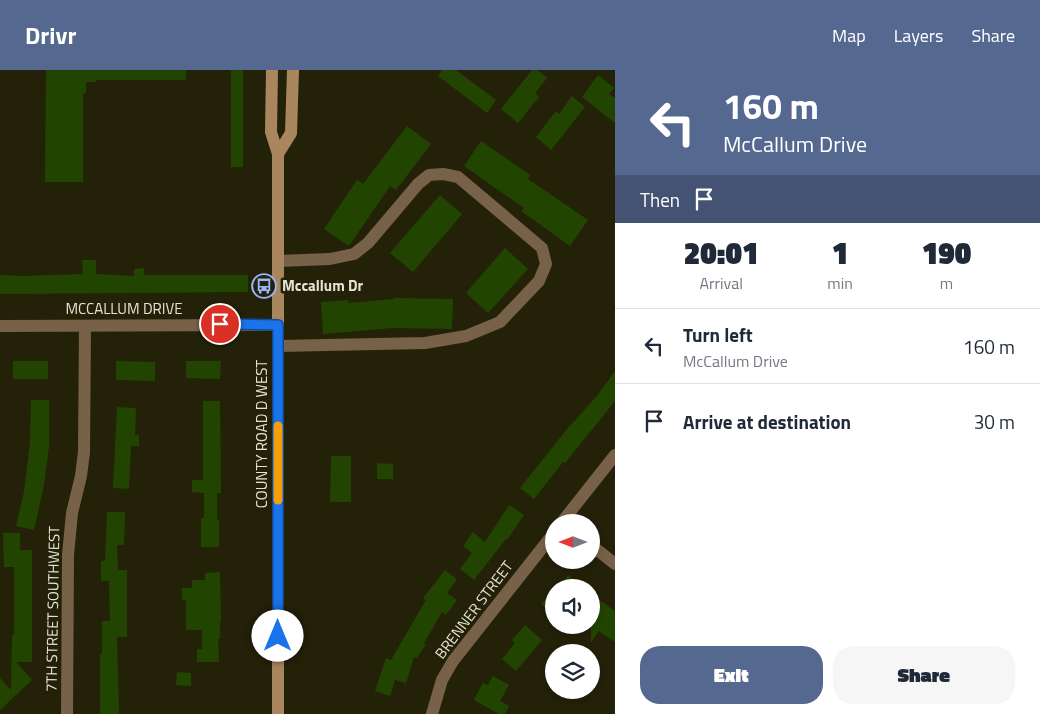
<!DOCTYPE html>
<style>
body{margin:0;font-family:"Titillium Web",sans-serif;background:#f6f6f7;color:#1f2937;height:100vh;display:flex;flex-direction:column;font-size:19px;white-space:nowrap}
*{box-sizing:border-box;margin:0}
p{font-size:16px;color:#747a83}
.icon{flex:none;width:28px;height:28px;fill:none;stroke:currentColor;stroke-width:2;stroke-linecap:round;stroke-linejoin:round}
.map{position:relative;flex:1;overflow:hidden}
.details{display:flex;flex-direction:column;background:#fff;width:425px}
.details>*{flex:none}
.banner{background:#556890;color:#fff;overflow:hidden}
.needle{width:32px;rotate:270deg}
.tools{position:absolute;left:545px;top:444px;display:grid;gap:10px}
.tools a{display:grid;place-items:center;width:55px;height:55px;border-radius:50%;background:#fff;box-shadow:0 2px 8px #0003;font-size:25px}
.pin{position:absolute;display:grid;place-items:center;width:42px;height:42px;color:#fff;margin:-21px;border:2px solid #fff;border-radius:50%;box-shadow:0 1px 5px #0007}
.me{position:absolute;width:55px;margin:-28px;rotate:0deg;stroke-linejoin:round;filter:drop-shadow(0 0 4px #0008)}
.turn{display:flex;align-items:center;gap:18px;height:105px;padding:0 25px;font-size:22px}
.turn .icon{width:65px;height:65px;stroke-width:2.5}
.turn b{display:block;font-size:35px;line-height:42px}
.then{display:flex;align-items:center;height:48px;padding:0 25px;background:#0003;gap:10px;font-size:19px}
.eta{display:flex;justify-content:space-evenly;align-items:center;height:85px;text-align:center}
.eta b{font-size:30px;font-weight:800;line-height:35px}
.cta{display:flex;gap:10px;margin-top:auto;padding:10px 25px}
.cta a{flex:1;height:58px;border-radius:20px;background:#556890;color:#fff;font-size:20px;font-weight:800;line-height:58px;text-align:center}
.cta a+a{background:#f6f6f7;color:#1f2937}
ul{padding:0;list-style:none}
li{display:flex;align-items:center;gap:15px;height:75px;padding:0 25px;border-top:1px solid #e0e1e3}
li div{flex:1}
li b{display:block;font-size:19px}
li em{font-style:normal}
header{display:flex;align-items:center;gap:30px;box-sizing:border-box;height:70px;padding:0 25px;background:#556890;color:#fff}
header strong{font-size:24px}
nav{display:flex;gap:28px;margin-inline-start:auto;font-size:18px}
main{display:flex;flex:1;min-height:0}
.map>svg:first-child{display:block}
.building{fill:#214500}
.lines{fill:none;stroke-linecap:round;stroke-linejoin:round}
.minor{stroke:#786149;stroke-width:12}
.secondary{stroke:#aa865f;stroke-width:12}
.route-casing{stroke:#114b97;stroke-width:12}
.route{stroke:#1a73e8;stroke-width:9}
.slow{stroke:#f59e0b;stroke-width:9}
.labels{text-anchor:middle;stroke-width:5;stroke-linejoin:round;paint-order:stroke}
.poi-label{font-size:15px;font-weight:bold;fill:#e5e3d5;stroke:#242109;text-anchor:start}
.street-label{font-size:15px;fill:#e5e3d5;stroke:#242109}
</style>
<header>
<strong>Drivr</strong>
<nav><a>Map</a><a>Layers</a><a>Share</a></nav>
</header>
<main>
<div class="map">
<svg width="615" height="644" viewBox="0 0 615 644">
<rect width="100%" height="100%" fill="#242109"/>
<g class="building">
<path d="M46 0H186V10H96V12H86V23H83V112H45Z"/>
<rect x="231" y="0" width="12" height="97"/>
<path d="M442 0H456L496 30 487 43 438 6Z"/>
<path d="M532 0H537L547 8 535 23 539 27 518 53 501 39Z"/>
<path d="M598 5 614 18 609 24 615 28V53L582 27Z"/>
<path d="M572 26 585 37 551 80 536 67 556 41 559 44Z"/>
<path d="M407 56 431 74 396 120 390 116 349 176 324 159 357 110 363 114Z"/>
<path d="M481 71 530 105 528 109 588 150 570 176 521 141 524 138 464 96Z"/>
<path d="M440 125 462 144 413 202 390 183Z"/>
<path d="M505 178 528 199 488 243 466 223Z"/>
<path d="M82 190H96V204L134 206V199L144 198V205H248V222L0 224V205L22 206 83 204Z"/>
<path d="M394 228 453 229 452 259 392 258 323 264 321 232 348 230V233L394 229Z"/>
<rect x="13" y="291" width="35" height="18"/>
<path d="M116 291 155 292V311L116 310Z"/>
<path d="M186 291H221L220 309 186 308Z"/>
<path d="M615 301V331L565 393 563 392 534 429 520 418 568 358 597 326Z"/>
<path d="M31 330H49V376L44 415 34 460 16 456 24 422 30 372Z"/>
<path d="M203 331H220L221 423H217V450H219V477H201V448H204V423L192 422V410H203Z"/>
<path d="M117 337 136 338 135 365H139V376H131L129 419 113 418Z"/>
<path d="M331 386H351V432H330Z"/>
<path d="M377 393 393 394V409H377Z"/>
<path d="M509 435 524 445 507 470 506 469 474 510 460 499 472 483 463 476 473 462 485 472Z"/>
<path d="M107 442H125L124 475H117L118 500H127V567H117L119 644H100V584H102V551H110L109 511H101V491H105Z"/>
<path d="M3 463H20V480H32V592H16L32 610 0 640V608L11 620 12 565H14V497H4Z"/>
<path d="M445 500 457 509 447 523 457 530 446 545 442 542 424 573 426 574 417 588 414 587 406 613 395 610 390 626 375 621 386 588 391 590 426 530 423 528Z"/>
<path d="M220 502 221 552H220V569H218L219 592H197V579H202V560H186V530H182V518H192V510H205V503Z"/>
<path d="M568 505 584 518H559Z"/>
<path d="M554 518V543L541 534Z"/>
<path d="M601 531 615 541V572L599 561 591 572V545Z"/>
<path d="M525 555 542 570 516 601 502 589 515 573 512 570Z"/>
<path d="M177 602 191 603V616L176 615Z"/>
<path d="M493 606 509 615 500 631 509 636 505 644H499L474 630 483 613 488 615Z"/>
</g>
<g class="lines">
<g class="minor">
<path d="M0 256 277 255"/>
<path d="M278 276 425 273 466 266 500 252 539 211 546 194 542 178 458 107 443 104 429 105 418 114 368 173 354 184 330 189 278 191"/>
<path d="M562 452 615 385"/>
<path d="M591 475 615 494"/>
<path d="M67 644 68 485 72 443 81 406 84 382 85 256"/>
<path d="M432 644 442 610 453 591 554 463"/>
</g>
<g class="secondary">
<path d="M272 0 271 62 278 84V644"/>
<path d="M278 84 291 63 293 0"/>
</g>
</g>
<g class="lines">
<g class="route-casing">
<path id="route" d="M220 254 278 255V566"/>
</g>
<use href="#route" class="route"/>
<path class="slow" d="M278 356V430"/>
</g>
<defs>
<g id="bus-ring" transform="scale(1.25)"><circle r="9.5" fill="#242109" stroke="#98b5fd" stroke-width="1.5"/><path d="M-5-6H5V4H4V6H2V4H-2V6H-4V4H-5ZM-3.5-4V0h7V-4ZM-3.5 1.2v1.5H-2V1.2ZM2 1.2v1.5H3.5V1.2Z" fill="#98b5fd"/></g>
</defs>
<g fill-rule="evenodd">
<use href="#bus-ring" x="264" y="216"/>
</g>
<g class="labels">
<g class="poi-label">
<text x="282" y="221">Mccallum Dr</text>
</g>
<g class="street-label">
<text x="124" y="244">MCCALLUM DRIVE</text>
<text transform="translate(262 364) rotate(-90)" y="5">COUNTY ROAD D WEST</text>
<text transform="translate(53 539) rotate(-89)" y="5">7TH STREET SOUTHWEST</text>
<text transform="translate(474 540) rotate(-53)" y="5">BRENNER STREET</text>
</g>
</g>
</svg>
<div class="tools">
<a><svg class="needle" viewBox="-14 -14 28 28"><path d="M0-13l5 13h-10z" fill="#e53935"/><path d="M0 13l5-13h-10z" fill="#747a83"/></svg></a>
<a><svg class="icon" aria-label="sound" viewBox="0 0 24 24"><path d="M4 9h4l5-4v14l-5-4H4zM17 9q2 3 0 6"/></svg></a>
<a><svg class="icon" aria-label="layers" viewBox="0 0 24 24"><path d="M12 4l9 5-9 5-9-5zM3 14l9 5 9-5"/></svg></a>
</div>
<div class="pin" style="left:220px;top:254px;background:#d93025"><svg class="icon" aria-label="arrive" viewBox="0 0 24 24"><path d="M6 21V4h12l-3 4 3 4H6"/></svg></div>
<svg class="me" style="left:278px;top:566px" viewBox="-20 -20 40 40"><circle r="19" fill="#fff"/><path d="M0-13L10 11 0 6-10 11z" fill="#1a73e8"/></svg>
</div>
<section class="details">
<div class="banner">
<div class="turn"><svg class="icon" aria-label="left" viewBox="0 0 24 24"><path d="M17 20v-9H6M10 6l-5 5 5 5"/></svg><div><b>160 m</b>McCallum Drive</div></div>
<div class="then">Then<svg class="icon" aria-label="arrive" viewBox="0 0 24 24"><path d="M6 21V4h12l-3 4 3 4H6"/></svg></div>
</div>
<div class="eta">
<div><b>20:01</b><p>Arrival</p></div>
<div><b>1</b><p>min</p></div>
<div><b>190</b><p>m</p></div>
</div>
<ul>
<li><svg class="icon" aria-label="left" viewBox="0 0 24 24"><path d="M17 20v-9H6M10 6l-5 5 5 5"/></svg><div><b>Turn left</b><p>McCallum Drive</p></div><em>160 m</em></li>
<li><svg class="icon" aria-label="arrive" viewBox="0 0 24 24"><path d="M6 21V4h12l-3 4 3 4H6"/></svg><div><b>Arrive at destination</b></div><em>30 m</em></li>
</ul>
<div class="cta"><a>Exit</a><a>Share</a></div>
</section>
</main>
